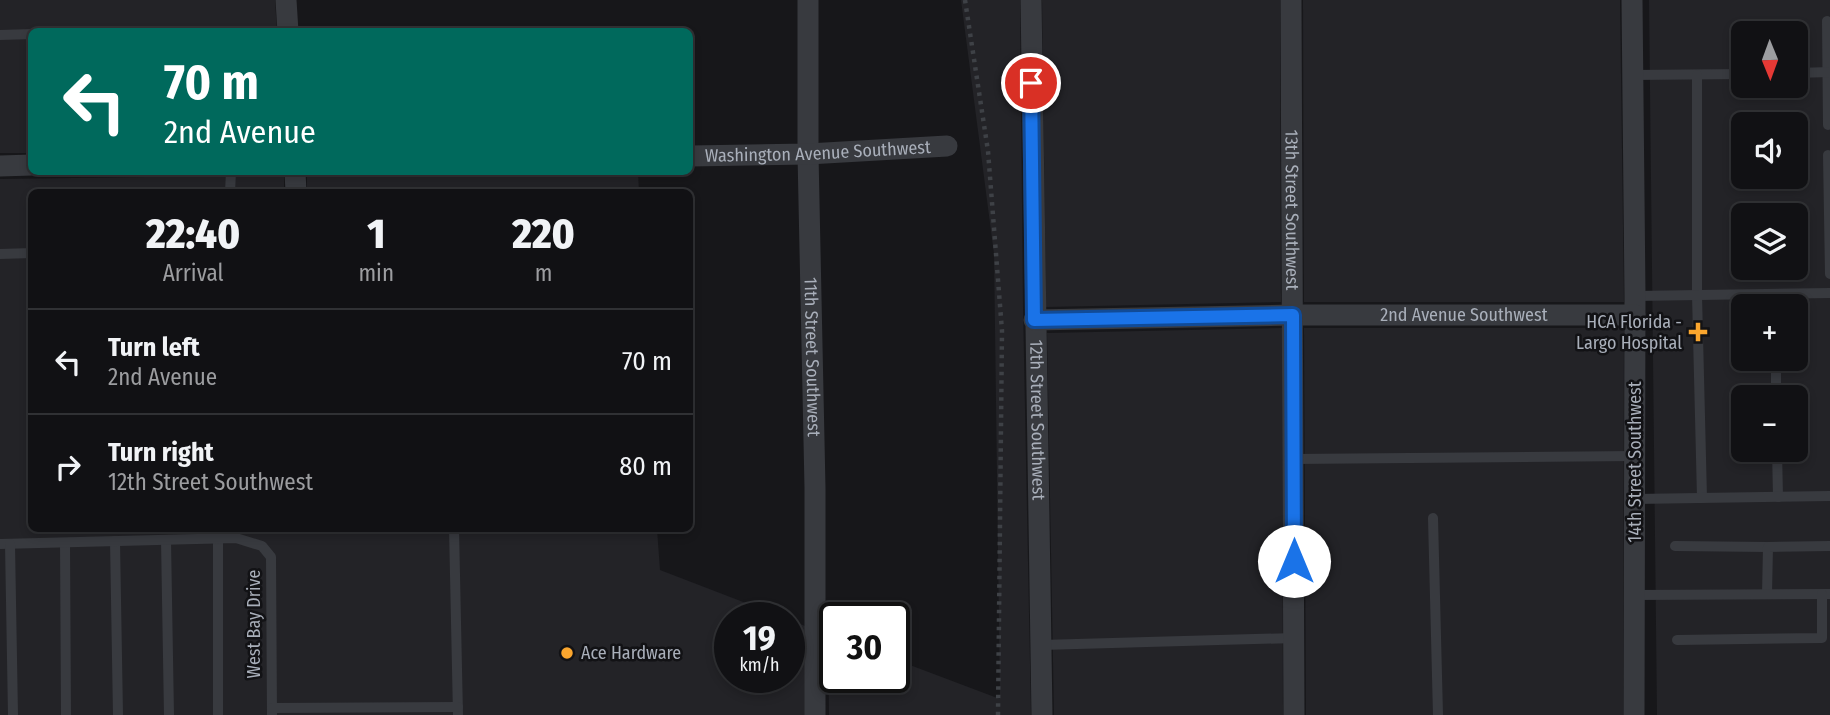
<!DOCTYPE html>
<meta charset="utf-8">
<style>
body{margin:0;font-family:"Fira Sans Condensed",sans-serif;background:#1e1f22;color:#f1f3f6;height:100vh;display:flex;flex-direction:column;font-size:26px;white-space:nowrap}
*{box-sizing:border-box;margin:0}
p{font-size:23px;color:#9c9da0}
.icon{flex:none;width:38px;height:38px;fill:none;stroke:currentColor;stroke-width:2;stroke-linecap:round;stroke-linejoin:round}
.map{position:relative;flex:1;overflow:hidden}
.details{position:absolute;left:28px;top:189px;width:665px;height:343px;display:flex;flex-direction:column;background:#111114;border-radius:10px;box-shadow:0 4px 10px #0003,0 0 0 2px #303134}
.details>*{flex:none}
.top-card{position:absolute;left:28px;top:28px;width:665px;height:147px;border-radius:10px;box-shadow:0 4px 10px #0003,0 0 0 2px #303134;background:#00695c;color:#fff;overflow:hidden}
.needle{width:46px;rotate:179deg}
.fabs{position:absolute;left:1731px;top:21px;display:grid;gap:14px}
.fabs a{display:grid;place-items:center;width:77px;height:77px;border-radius:10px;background:#111114;box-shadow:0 4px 10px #0003,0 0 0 2px #303134;font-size:35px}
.speed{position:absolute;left:714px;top:602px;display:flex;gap:14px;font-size:35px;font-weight:700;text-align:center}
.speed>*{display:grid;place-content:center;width:91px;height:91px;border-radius:50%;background:#111114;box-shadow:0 4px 10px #0003,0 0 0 2px #303134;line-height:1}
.speed small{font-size:18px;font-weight:400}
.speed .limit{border:4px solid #111;border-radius:10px;background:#fff;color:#111}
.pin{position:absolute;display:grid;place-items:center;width:60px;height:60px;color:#fff;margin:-30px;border:4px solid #fff;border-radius:50%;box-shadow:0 2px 7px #0007}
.me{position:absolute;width:77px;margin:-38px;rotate:0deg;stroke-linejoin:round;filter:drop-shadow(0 0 5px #0008)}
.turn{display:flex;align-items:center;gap:24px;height:147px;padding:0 21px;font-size:32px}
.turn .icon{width:91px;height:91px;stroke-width:2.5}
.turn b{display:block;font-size:49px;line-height:60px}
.eta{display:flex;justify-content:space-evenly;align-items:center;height:119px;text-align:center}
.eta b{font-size:42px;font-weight:800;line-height:49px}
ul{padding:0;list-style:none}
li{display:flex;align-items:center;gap:21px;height:105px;padding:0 21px;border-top:2px solid #303134}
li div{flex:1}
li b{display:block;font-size:26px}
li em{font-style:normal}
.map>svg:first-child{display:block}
.built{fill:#232327;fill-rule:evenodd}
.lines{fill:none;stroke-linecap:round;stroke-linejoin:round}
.path{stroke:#3e4146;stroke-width:4.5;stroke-dasharray:3.5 5;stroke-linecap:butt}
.service{stroke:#383a3f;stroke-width:10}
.minor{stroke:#383a3f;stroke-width:21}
.route-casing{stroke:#114b97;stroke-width:18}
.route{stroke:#1a73e8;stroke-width:12}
.poi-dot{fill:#fba62e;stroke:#121215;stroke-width:2.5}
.labels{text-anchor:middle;stroke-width:5;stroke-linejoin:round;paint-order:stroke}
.street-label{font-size:18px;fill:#a9afba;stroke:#121215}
.poi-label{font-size:18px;fill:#a9afba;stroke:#121215;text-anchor:end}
</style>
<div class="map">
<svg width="1830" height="715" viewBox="0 0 1830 715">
<rect width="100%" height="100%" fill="#17171a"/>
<g class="built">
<path d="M0 0H275L277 31 32 32 31 153H0Z"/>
<path d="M961 0H1020L1023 307 1031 715H829L828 634 835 637V677H894V659L1000 699 994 254Z"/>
<path d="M1042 0H1280L1281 302 1046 307Z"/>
<path d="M1303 0H1620L1624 302H1304Z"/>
<path d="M1649 0H1830V715H1657ZM1743 33H1796V86H1743ZM1743 124H1796V177H1743ZM1743 215H1796V268H1743ZM1743 306H1796V359H1743ZM1743 397H1796V450H1743Z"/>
<path d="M524 172H638L639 192H307V175Z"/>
<path d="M284 175V192H32V528L657 529 660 570 785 618H730V677H789V619L805 626 806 715H0V179Z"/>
<path d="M1282 328 1283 715H1054L1047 333Z"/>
<path d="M1304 328H1624L1623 715H1306Z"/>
</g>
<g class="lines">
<path class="path" d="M965 0 988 151 1002 331 998 715"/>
<g class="service">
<path d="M1827 21 1828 125"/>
<path d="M243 32 288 31"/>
<path d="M0 35 32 34"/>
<path d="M1796 73 1830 72"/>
<path d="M1632 75 1743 74"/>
<path d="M1697 75V295L1702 498"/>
<path d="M1828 155 1830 274"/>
<path d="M230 192 231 172"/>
<path d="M0 254 32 253"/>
<path d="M1635 296 1830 293"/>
<path d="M1776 359V397"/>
<path d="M1777 450 1778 497"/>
<path d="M1293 459 1635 456"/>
<path d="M1635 499 1830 496"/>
<path d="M1433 518 1438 715"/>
<path d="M454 528 458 715"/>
<path d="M218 539V715"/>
<path d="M166 540 169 715"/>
<path d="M115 541 118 715"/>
<path d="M65 543 66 715"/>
<path d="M0 544 236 538 262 546 271 557 272 715"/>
<path d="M10 544 13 715"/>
<path d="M1675 546 1768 547"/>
<path d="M1767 594 1768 547 1830 546"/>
<path d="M1634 595 1830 594"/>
<path d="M1677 640 1822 638V594"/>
<path d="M1041 645 1294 638"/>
<path d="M272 708 458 707"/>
</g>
<g class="minor">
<path d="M286 0 288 32"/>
<path id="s1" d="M808 0V154L815 488V715"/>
<path id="s2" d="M1031 0 1042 715"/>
<path id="s3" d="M1291 0 1294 715"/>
<path d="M1632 0 1635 296 1634 715"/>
<path id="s4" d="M690 156 808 154 947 146"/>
<path d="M0 166 32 165"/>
<path d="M295 172 296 192"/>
<path id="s5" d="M1034 320 1293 315H1635"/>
</g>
</g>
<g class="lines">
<g class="route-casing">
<path id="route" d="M1031 83 1034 320 1293 315 1294 561"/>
</g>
<use href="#route" class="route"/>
</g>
<g class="poi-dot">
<path d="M1694.5 321.5h7v7h7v7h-7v7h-7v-7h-7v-7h7z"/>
<circle cx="567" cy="653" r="7"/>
</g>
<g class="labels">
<g class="street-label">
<text dy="6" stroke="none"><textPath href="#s4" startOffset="128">Washington Avenue Southwest</textPath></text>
<text dy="6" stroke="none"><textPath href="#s3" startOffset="210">13th Street Southwest</textPath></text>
<text dy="6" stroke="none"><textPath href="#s5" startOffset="430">2nd Avenue Southwest</textPath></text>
<text dy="6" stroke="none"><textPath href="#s1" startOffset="357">11th Street Southwest</textPath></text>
<text dy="6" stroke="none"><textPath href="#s2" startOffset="420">12th Street Southwest</textPath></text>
<text transform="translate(1635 462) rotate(-90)" y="6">14th Street Southwest</text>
<text transform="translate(254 624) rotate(-90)" y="6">West Bay Drive</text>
</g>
<g class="poi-label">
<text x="1682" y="328">HCA Florida -<tspan x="1682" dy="21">Largo Hospital</tspan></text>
<text x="581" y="659" text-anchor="start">Ace Hardware</text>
</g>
</g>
</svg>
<div class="fabs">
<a><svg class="needle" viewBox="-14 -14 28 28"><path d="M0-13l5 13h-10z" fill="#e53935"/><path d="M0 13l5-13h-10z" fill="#9c9da0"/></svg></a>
<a><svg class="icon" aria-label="sound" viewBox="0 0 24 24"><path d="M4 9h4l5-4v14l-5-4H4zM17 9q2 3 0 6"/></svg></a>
<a><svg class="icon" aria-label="layers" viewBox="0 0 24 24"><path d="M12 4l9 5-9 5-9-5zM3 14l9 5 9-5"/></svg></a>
<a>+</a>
<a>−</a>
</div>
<div class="speed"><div>19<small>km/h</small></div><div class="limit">30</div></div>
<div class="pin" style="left:1031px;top:83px;background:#d93025"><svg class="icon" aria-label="arrive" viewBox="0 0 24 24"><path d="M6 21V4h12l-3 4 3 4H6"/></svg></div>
<svg class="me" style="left:1294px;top:561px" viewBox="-20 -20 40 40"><circle r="19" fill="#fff"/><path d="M0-13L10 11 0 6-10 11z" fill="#1a73e8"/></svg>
<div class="top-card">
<div class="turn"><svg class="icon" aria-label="left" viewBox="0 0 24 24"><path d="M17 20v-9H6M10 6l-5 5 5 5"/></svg><div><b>70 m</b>2nd Avenue</div></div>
</div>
<section class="details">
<div class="eta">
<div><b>22:40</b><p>Arrival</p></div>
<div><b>1</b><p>min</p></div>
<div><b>220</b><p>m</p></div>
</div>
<ul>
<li><svg class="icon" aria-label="left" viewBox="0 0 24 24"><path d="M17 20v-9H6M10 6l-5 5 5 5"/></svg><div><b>Turn left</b><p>2nd Avenue</p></div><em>70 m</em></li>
<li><svg class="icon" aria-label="right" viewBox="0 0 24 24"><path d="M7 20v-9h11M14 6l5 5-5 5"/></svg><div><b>Turn right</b><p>12th Street Southwest</p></div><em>80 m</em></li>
</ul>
</section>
</div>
